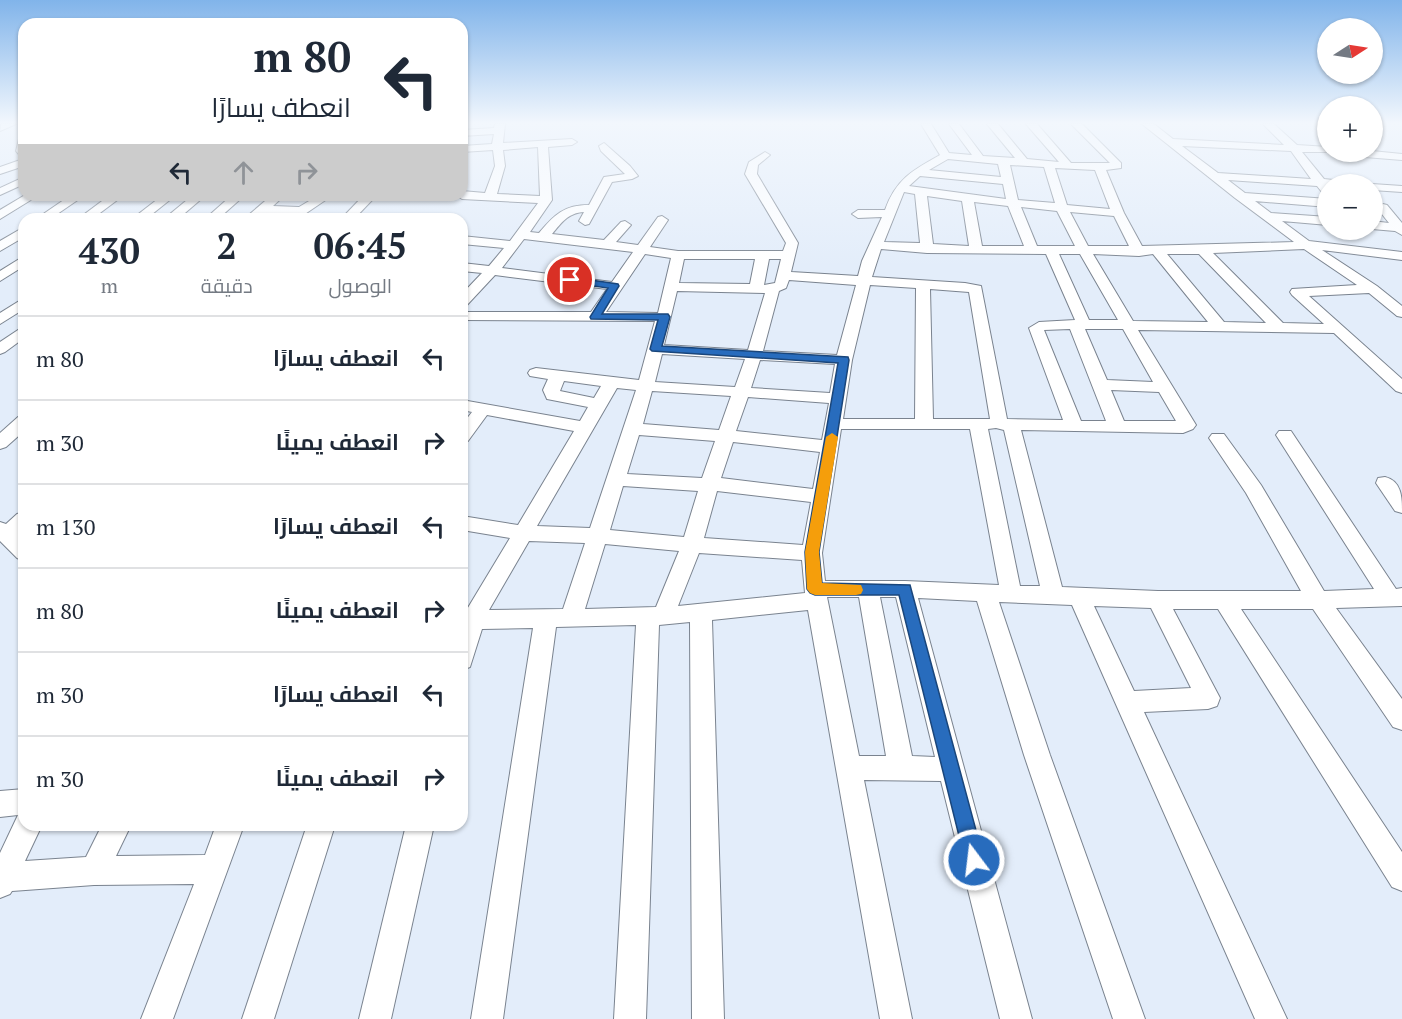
<!DOCTYPE html>
<html lang="ar">
<meta charset="utf-8">
<style>
body{margin:0;font-family:"PT Serif",Cairo,serif;background:#f2f2f3;color:#1f2937;direction:rtl;height:100vh;display:flex;flex-direction:column;font-size:22px;white-space:nowrap}
*{box-sizing:border-box;margin:0}
p{font-size:20px;color:#747a83}
.icon{flex:none;width:33px;height:33px;fill:none;stroke:currentColor;stroke-width:2;stroke-linecap:round;stroke-linejoin:round}
.map{position:relative;flex:1;overflow:hidden;direction:ltr}
.side{position:absolute;left:18px;top:213px;width:450px;height:618px;display:flex;flex-direction:column;background:#fff;border-radius:18px;box-shadow:0 2px 4px #0004;direction:rtl}
.side>*{flex:none}
.top-card{position:absolute;left:18px;top:18px;width:450px;height:183px;border-radius:18px;box-shadow:0 2px 4px #0004;direction:rtl;background:#fff;color:#1f2937;overflow:hidden}
.needle{width:39px;rotate:78deg}
.buttons{position:absolute;left:1317px;top:18px;display:grid;gap:12px}
.buttons a{display:grid;place-items:center;width:66px;height:66px;border-radius:50%;background:#fff;box-shadow:0 2px 4px #0004;font-size:30px}
.pin{position:absolute;display:grid;place-items:center;width:51px;height:51px;color:#fff;margin:-26px;border:3px solid #fff;border-radius:50%;box-shadow:0 2px 6px #0007}
.me{position:absolute;width:66px;margin:-33px;rotate:345deg;stroke-linejoin:round;filter:drop-shadow(0 0 4px #0008)}
.turn{display:flex;align-items:center;gap:21px;height:126px;padding:0 18px;font-size:27px}
.turn .icon{width:78px;height:78px;stroke-width:2.5}
.turn b{display:block;font-size:42px;line-height:51px}
.lanes{display:flex;align-items:center;height:57px;padding:0 18px;background:#0003;justify-content:center;gap:30px;direction:ltr}
.lanes .off{opacity:.35}
.eta{display:flex;justify-content:space-evenly;align-items:center;height:102px;text-align:center}
.eta b{font-size:36px;font-weight:600;line-height:42px}
ul{padding:0;list-style:none}
li{display:flex;align-items:center;gap:18px;height:84px;padding:0 18px;border-top:2px solid #e0e1e3}
li div{flex:1}
li b{display:block;font-size:22px}
li em{font-style:normal}
.map>svg:first-child{display:block}
.lines{fill:none;stroke-linecap:round;stroke-linejoin:round}
.street-casing{stroke:#7a838f;stroke-width:2}
.street{fill:#fff;fill-rule:evenodd}
.route{fill:#286cbd;stroke:#1a467b;stroke-width:1.5}
.slow{fill:#f59e0b}
</style>
<div class="map">
<svg width="1402" height="1019" viewBox="0 0 1402 1019">
<rect width="100%" height="100%" fill="#e3edfa"/>
<g class="lines">
<g class="street-casing">
<g id="street">
<path d="M1 124H16L0 131Z"/>
<path d="M495 124H505L503 143 572 139 577 142 572 145 548 147 552 200 530 232 539 233C554 215 564 205 589 205L604 177 625 174 601 151 599 146 604 143 630 166 638 176 632 179 612 182 589 224 585 225 579 221 584 212C568 213 562 222 552 234L604 240 621 222 625 221 631 225 616 242 638 245 658 217 662 216 668 220 650 247 678 251H783L786 243 745 174 749 162 765 152 770 155 758 165 757 174 798 243 791 272 858 276 862 261 882 217 858 218 852 214 858 210H885C896 179 913 170 940 155L921 124H931L949 153 972 155 949 124H959L983 156 1015 158 987 124H998L1027 159 1059 162 1026 124H1037L1071 163H1110L1071 124H1082L1121 163V168L1106 170 1124 213 1142 246 1294 242 1235 198 1142 124H1154L1173 139 1284 145 1263 124H1274L1297 145 1328 147V152H1332H1302L1324 179 1343 181 1349 184H1328V192L1321 191 1317 186 1228 180 1245 193 1328 199V207L1255 201 1271 213 1328 217V225L1282 221 1309 241 1402 252V260L1322 250 1377 286 1402 306V317L1397 316 1369 293 1309 296 1402 379V393L1396 391 1334 333 1138 330 1196 425 1193 429 1183 433 1021 430 1062 587 1158 591H1301L1246 493 1209 438 1212 434H1224L1261 485 1324 591 1374 589 1276 435 1279 431H1291L1396 589 1402 588V606L1336 608 1402 699V730L1393 727 1313 609H1241L1402 852V891L1392 887 1218 609H1173L1220 698 1217 706 1208 709 1144 712 1287 1019H1255L1072 605 999 602 1050 755 1145 1019H1113L1024 755 977 601 918 598 1032 1019H1000L941 781 864 780 912 1019H880L808 610 712 620 724 1019H692L690 622 659 625 646 1019H614L636 625 556 627 503 1019H471L533 628 482 629 470 667 462 670V611H466L510 538 462 530V516L518 525 574 431 487 415 468 441 462 443V425L472 412 462 410V400L580 421 588 407 547 399 543 390 548 379 530 376 528 373 530 370 536 368 639 380 655 321 462 320V312H591L607 289 495 275 467 305 462 306V294L482 273 462 271V263L489 266 504 248 462 244V236L510 241 538 203 462 199 456 195H462V191L485 193 495 166 493 150 462 152V146L492 144 494 134 462 136V130L494 128ZM1182 146 1291 151 1311 179 1218 173ZM538 147 540 196 497 194 505 166 503 150ZM948 159 998 164 1001 177 929 170ZM1010 165 1044 167 1055 203 1018 200ZM1055 168 1095 170 1110 209 1067 205ZM920 176 1003 184 1006 199 909 186ZM904 192 915 194 920 243 884 242ZM927 196 962 201 969 246 933 244ZM974 202 1008 206 1024 246H982ZM1021 207 1057 211 1075 246H1037ZM1070 212 1114 216 1129 246H1088ZM524 239 633 252 612 282 502 268ZM881 249 927 253 1046 254 1075 320 1039 322 1029 328 1063 420 1007 419 981 286 965 283 872 277ZM1304 249 1357 285 1292 289 1290 292 1292 295 1324 324 1283 323 1213 253ZM645 254 671 258 658 313 606 312ZM1059 254H1080L1118 320H1089ZM1093 254 1139 256 1153 254 1208 322 1133 321ZM1167 254H1199L1266 323 1224 322ZM684 259H755L750 284 679 283ZM769 259H781L775 283 764 285ZM789 280 856 285 837 355 763 351 779 291 786 288ZM870 285 916 288 915 419H843L852 360ZM930 289 969 292 990 419H933ZM677 291 765 293 748 350 664 345ZM1070 329 1106 421H1081L1044 330ZM1085 329H1123L1153 382 1107 380ZM662 354 745 359 735 387 655 382ZM760 360 835 364 830 393 751 388ZM564 381 601 386 594 398 560 391ZM617 388 636 390 590 528 537 526ZM1111 390 1159 392 1176 421H1124ZM652 391 731 396 719 430 643 424ZM748 397 829 403 822 440 736 431ZM996 428 1004 430 1040 586H1020L988 429ZM841 429H970L999 585 905 581H825L822 553ZM639 435 715 441 702 478 627 474ZM733 442 820 452 813 489 721 478ZM623 486 698 491 684 537 610 530ZM717 491 811 502 803 545 704 538ZM529 541 585 543 563 609 489 610ZM605 544 679 551 656 607 585 609ZM699 553 802 560 805 593 678 606ZM827 597H859L886 756H859ZM880 597H896L935 757 912 756ZM1094 606 1151 608 1191 688 1134 691Z"/>
<path d="M24 136V166L0 174V167L23 159 16 151 19 139Z"/>
<path d="M1372 151 1402 154V160L1340 155 1335 152Z"/>
<path d="M24 177V184L0 195V188Z"/>
<path d="M1368 184H1372L1402 186V192L1372 190V184Z"/>
<path d="M25 195H39L0 219V210Z"/>
<path d="M71 195H85L50 219H36Z"/>
<path d="M110 195H124L92 219H78Z"/>
<path d="M163 195H176L146 219H132Z"/>
<path d="M193 195H206L178 219H164Z"/>
<path d="M232 195H245L218 219H205Z"/>
<path d="M272 195H285L273 206 299 207 319 195H333L305 214 265 213 257 219H244Z"/>
<path d="M364 195H377L354 219H341Z"/>
<path d="M1383 204 1387 205 1402 223V235L1395 231 1372 229V221L1389 223 1377 208Z"/>
<path d="M24 227V237L0 251V241Z"/>
<path d="M24 256V266L0 281V271Z"/>
<path d="M24 298V309L0 324V313Z"/>
<path d="M24 326V338L5 352 0 354V342Z"/>
<path d="M24 416V431L6 447 0 449V433L18 417Z"/>
<path d="M1385 477C1402 481 1402 498 1402 513L1395 511 1376 483 1378 478Z"/>
<path d="M24 512V531L19 536 24 540V561L17 558 0 541V522L6 524 17 514Z"/>
<path d="M24 789V825H42L25 861 86 857 102 825H131L116 856 205 855 216 825H244L173 1019H141L194 884 94 885 12 891 10 894 0 898V853L18 815 0 817V791Z"/>
<path d="M307 825H335L274 1019H242Z"/>
<path d="M406 825H434L391 1019H359Z"/>
</g>
</g>
<use href="#street" class="street"/>
</g>
<linearGradient id="sky" x2="0" y2="1"><stop stop-color="#81b4ea"/><stop offset="0.46" stop-color="#f2f7fd"/><stop offset="1" stop-color="#f2f7fd" stop-opacity="0"/></linearGradient>
<rect width="1402" height="267" fill="url(#sky)"/>
<path class="route" d="M570 277 618 284 619 286 602 314H668L670 317 662 346 848 357 849 360 819 552 822 583 910 585 984 860 981 867 974 870 967 867 965 860 899 595H815L810 593 807 589 805 552 838 363 652 351 650 349 658 320 591 319 590 317 608 288 566 282 565 280Z"/>
<path class="slow" d="M832 433 838 437 819 552 822 583 861 585 863 590 861 594 856 595H815L810 593 807 589 805 552 826 437Z"/>
</svg>
<div class="buttons">
<a><svg class="needle" viewBox="-14 -14 28 28"><path d="M0-13l5 13h-10z" fill="#e53935"/><path d="M0 13l5-13h-10z" fill="#747a83"/></svg></a>
<a>+</a>
<a>−</a>
</div>
<div class="pin" style="left:570px;top:280px;background:#d93025"><svg class="icon" aria-label="arrive" viewBox="0 0 24 24"><path d="M6 21V4h12l-3 4 3 4H6"/></svg></div>
<svg class="me" style="left:974px;top:860px" viewBox="-20 -20 40 40"><circle r="17" fill="#286cbd" stroke="#fff" stroke-width="3"/><path d="M0-11L8 9 0 5-8 9z" fill="#fff"/></svg>
<div class="top-card">
<div class="turn"><svg class="icon" aria-label="left" viewBox="0 0 24 24"><path d="M17 20v-9H6M10 6l-5 5 5 5"/></svg><div><b>80 m</b>انعطف يسارًا</div></div>
<div class="lanes"><svg class="icon" aria-label="left" viewBox="0 0 24 24"><path d="M17 20v-9H6M10 6l-5 5 5 5"/></svg><svg class="icon off" aria-label="ahead" viewBox="0 0 24 24"><path d="M12 20V5M6 11l6-6 6 6"/></svg><svg class="icon off" aria-label="right" viewBox="0 0 24 24"><path d="M7 20v-9h11M14 6l5 5-5 5"/></svg></div>
</div>
<section class="side">
<div class="eta">
<div><b>06:45</b><p>الوصول</p></div>
<div><b>2</b><p>دقيقة</p></div>
<div><b>430</b><p>m</p></div>
</div>
<ul>
<li><svg class="icon" aria-label="left" viewBox="0 0 24 24"><path d="M17 20v-9H6M10 6l-5 5 5 5"/></svg><div><b>انعطف يسارًا</b></div><em>80 m</em></li>
<li><svg class="icon" aria-label="right" viewBox="0 0 24 24"><path d="M7 20v-9h11M14 6l5 5-5 5"/></svg><div><b>انعطف يمينًا</b></div><em>30 m</em></li>
<li><svg class="icon" aria-label="left" viewBox="0 0 24 24"><path d="M17 20v-9H6M10 6l-5 5 5 5"/></svg><div><b>انعطف يسارًا</b></div><em>130 m</em></li>
<li><svg class="icon" aria-label="right" viewBox="0 0 24 24"><path d="M7 20v-9h11M14 6l5 5-5 5"/></svg><div><b>انعطف يمينًا</b></div><em>80 m</em></li>
<li><svg class="icon" aria-label="left" viewBox="0 0 24 24"><path d="M17 20v-9H6M10 6l-5 5 5 5"/></svg><div><b>انعطف يسارًا</b></div><em>30 m</em></li>
<li><svg class="icon" aria-label="right" viewBox="0 0 24 24"><path d="M7 20v-9h11M14 6l5 5-5 5"/></svg><div><b>انعطف يمينًا</b></div><em>30 m</em></li>
</ul>
</section>
</div>
